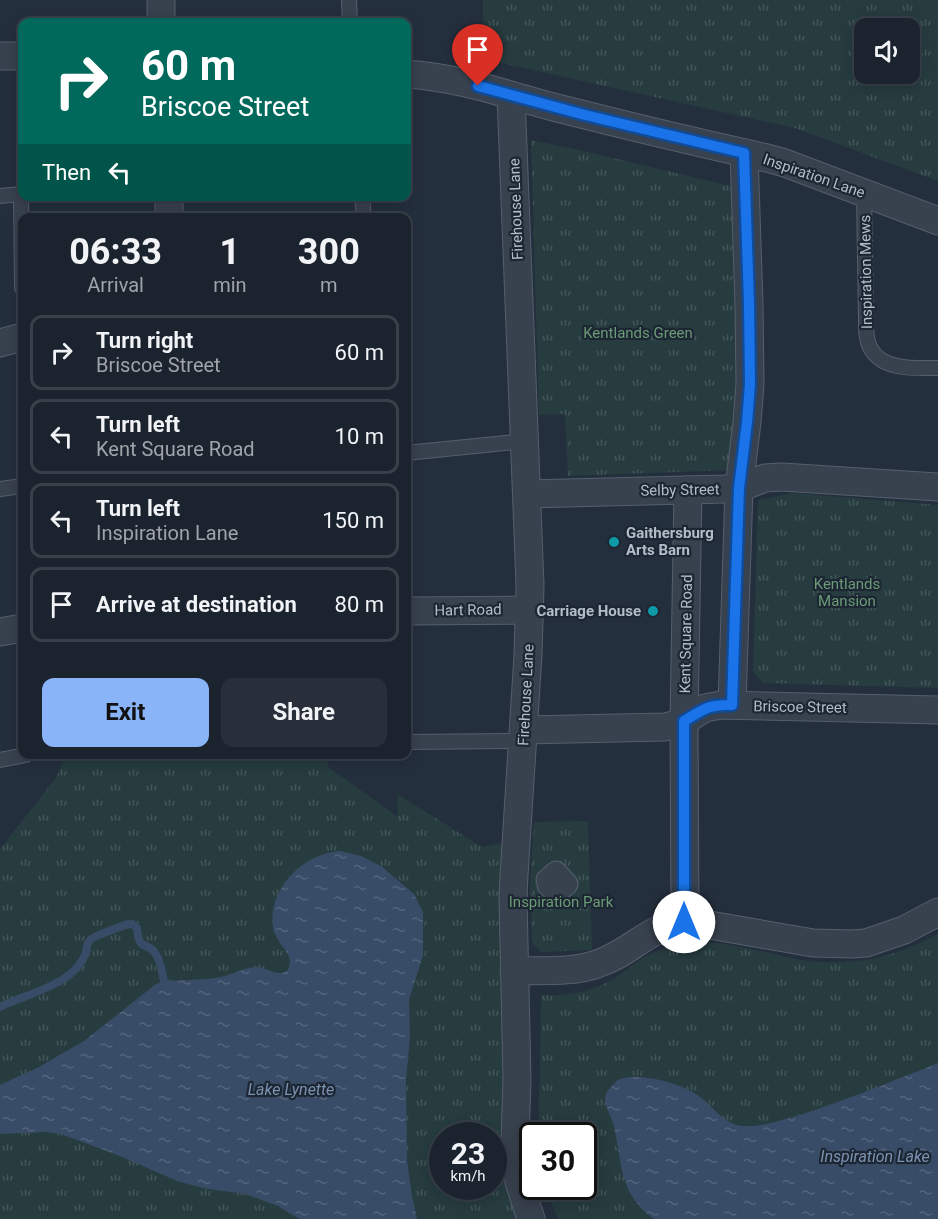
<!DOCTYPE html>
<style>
body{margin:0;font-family:Roboto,sans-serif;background:#282f3a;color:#f1f3f6;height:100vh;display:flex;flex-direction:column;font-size:22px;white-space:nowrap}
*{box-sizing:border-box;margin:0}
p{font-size:20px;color:#a0a4aa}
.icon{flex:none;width:33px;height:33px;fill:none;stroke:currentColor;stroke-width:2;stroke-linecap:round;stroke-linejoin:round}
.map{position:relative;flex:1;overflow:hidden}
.sheet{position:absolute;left:18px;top:213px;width:393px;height:546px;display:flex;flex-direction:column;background:#1b232e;border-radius:12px;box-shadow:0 3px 15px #0003,0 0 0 2px #39404a}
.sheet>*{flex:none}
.hud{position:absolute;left:18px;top:18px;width:393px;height:183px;border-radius:12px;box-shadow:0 3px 15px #0003,0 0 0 2px #39404a;background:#00695c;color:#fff;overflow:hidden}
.fabs{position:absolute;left:854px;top:18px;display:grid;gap:12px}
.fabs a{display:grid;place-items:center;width:66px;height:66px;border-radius:12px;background:#1b232e;box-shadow:0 3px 15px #0003,0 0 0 2px #39404a;font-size:30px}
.speed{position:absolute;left:429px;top:1122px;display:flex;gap:12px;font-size:30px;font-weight:700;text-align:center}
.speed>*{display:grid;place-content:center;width:78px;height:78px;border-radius:50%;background:#1b232e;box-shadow:0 3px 15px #0003,0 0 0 2px #39404a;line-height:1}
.speed small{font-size:15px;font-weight:400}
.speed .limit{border:3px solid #111;border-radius:9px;background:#fff;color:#111}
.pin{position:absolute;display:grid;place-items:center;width:51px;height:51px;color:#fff;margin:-62px -26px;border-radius:50% 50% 50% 0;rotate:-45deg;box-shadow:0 0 6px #0007}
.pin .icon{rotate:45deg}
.me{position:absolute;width:66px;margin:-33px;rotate:0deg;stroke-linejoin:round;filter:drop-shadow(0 0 4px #0008)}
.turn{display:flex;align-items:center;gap:21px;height:126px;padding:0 24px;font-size:27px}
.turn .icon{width:78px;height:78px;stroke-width:2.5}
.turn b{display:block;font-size:42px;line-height:51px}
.then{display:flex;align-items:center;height:57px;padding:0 24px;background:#0003;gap:12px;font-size:22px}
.eta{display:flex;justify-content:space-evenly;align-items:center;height:102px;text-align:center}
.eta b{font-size:36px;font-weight:700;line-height:42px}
.primary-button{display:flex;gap:12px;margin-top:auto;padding:12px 24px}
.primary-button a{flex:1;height:69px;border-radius:12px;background:#8ab4f8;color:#111;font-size:24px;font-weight:700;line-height:69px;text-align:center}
.primary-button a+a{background:#282f3a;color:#f1f3f6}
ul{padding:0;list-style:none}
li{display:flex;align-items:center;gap:18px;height:75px;margin:0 12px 9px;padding:0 12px;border:3px solid #39404a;border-radius:12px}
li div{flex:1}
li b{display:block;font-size:22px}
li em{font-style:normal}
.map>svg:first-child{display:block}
.park{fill:url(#park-tufts);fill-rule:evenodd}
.water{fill:url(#water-ripples)}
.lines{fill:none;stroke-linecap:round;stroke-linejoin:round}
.stream{stroke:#394c67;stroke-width:8}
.service-casing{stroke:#565f6c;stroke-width:16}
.pedestrian-casing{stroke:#565f6c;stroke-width:23}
.minor-casing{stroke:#565f6c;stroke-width:29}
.service{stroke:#38414e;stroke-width:14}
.pedestrian{stroke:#38414e;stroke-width:21}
.minor{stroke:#38414e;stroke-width:27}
.route-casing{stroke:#114b97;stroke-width:15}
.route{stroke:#1a73e8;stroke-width:10}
.culture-dot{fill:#0f9aa8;stroke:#1d2633;stroke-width:2}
.labels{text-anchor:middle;stroke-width:4.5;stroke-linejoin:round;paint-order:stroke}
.street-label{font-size:15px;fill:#b4bcc9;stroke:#1d2633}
.park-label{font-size:15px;fill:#6b9a76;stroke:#1d2633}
.poi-label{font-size:15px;font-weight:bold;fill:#b4bcc9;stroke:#1d2633;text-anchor:start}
.water-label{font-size:16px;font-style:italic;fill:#7c92b1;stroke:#1d2633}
</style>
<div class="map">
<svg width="938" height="1219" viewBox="0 0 938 1219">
<defs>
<pattern id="park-tufts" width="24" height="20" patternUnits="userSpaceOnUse" patternTransform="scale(1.5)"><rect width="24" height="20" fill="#263c3f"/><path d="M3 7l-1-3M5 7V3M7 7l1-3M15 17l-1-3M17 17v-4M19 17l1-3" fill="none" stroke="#435659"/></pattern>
<pattern id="water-ripples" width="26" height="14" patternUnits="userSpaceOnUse" patternTransform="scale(1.5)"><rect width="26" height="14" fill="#394c67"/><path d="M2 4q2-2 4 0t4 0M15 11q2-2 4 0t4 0" fill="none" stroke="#53647b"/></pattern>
</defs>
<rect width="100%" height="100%" fill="#242f3e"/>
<g class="park">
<path d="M483 0H938V181L795 128 483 59ZM864 28H909V74H864Z"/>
<path d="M531 140 584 151 734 187 743 415 731 470 568 476 565 414 539 415Z"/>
<path d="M792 493 938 505V688L763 683 753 671 758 500Z"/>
<path d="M67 754 327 755 328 767 398 817 397 794 482 847 501 843 503 1098 500 1147 505 1181 518 1219H0V849L56 778ZM442 1136H494V1186H442Z"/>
<path d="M588 821 592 950 541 952 532 943 530 883 534 822Z"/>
<path d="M938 934V1219H558L545 1187 584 1186V1136H538L540 1070 541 995C567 996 593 992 615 978 624 973 632 965 641 959 656 951 672 945 689 943 713 939 738 947 761 951 782 956 803 962 824 962 868 964 900 954 938 934Z"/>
</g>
<g class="water">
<path d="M340 851 361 856 381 866 414 894 423 912V955L409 1000 410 1036 406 1080 407 1160 412 1196 417 1219H299L278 1206 245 1194 203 1188 177 1181 120 1156 61 1134 46 1132 0 1134V1085L37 1068 84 1041 156 984 164 981C181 980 199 980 216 978 230 976 244 967 257 967 269 968 277 978 288 970 289 969 290 962 290 961 289 951 275 941 273 927 267 889 304 853 340 851Z"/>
<path d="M938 1063V1219H654C618 1193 623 1165 614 1127 611 1111 597 1100 612 1086 614 1084 616 1081 618 1080 637 1071 685 1084 700 1097 715 1108 724 1125 744 1126 761 1127 777 1121 793 1117 824 1108 853 1096 883 1085 901 1077 920 1071 938 1063Z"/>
</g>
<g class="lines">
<path class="stream" d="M0 1007C21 997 45 991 65 978 74 972 82 963 86 953 87 949 86 944 90 940 92 937 124 925 129 924 134 924 134 925 137 928 139 953 146 940 155 953 161 960 162 973 164 981"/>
<g class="service-casing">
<g id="service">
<path d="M349 0 350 22"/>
<path d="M864 193 866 321C866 330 866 341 871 349 883 371 917 368 938 368"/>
<path d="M21 194 22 288"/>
<path d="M0 196 22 194"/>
<path d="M362 196 364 218"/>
<path d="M406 453 525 441"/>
<path d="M0 489 22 486"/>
<path d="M406 742 523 741"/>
<path d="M0 760 26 755"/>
</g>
</g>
<g class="pedestrian-casing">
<path id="pedestrian" d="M556 872 567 884 556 893 548 885 550 883 547 880Z"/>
</g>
<g class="minor-casing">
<g id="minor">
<path d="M161 0V22"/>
<path d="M0 56H22"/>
<path d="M406 74C457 77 505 94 553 107 624 125 695 142 767 158L785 163 938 221"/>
<path d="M511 96 530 585 528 655 514 875 513 898 517 1080 515 1140 519 1182 531 1219"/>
<path d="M169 196V218"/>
<path d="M0 343 22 337"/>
<path d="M527 494 725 489 739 488 765 478 782 477 938 487"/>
<path d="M406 611 530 610"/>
<path d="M0 632 22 628"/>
<path d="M732 705 739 488 747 422 750 384 749 304 744 153"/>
<path d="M524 730 665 727 681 723 705 708 721 705 938 710"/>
<path d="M685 922 684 721 688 490"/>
<path d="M514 971C541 970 572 973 597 964 637 951 650 920 698 923L813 943 851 944 866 943 904 930 938 912"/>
</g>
</g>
<use href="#service" class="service"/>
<use href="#pedestrian" class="pedestrian"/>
<use href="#minor" class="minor"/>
</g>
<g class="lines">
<g class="route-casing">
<path id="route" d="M478 86 585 115 744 153 749 304 750 384 747 422 739 488 732 705C708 704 703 710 684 721V922"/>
</g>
<use href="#route" class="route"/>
</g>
<g class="culture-dot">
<circle cx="614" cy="542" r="6"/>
<circle cx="653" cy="611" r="6"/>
</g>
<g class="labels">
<g class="street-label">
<text transform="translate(814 176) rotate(19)" y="5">Inspiration Lane</text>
<text transform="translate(516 209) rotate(-92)" y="5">Firehouse Lane</text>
<text transform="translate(866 272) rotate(-91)" y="5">Inspiration Mews</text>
<text transform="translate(680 490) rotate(-1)" y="5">Selby Street</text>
<text transform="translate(468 610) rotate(-1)" y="5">Hart Road</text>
<text transform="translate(686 634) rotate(-89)" y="5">Kent Square Road</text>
<text transform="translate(526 695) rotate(-87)" y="5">Firehouse Lane</text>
<text transform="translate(800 707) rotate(1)" y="5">Briscoe Street</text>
</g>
<g class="park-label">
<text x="638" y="338">Kentlands Green</text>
<text x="847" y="589">Kentlands<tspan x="847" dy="17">Mansion</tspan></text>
<text x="561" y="907">Inspiration Park</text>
</g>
<g class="poi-label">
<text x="626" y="538">Gaithersburg<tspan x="626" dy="17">Arts Barn</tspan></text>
<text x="641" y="616" text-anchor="end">Carriage House</text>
</g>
<g class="water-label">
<text x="291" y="1095">Lake Lynette</text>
<text x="875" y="1162">Inspiration Lake</text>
</g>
</g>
</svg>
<div class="fabs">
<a><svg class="icon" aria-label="sound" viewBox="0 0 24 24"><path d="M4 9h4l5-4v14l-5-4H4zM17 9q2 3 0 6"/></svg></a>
</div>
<div class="speed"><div>23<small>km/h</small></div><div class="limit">30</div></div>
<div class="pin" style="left:478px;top:86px;background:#d93025"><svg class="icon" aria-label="arrive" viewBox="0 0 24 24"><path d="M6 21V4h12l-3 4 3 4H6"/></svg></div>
<svg class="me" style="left:684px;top:922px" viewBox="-20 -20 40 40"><circle r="19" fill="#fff"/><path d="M0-13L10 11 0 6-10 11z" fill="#1a73e8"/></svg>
<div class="hud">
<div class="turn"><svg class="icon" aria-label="right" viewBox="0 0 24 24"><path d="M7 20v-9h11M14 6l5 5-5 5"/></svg><div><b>60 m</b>Briscoe Street</div></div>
<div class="then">Then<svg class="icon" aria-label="left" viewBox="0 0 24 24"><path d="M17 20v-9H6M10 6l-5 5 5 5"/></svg></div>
</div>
<section class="sheet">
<div class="eta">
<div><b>06:33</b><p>Arrival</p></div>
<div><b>1</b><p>min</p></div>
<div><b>300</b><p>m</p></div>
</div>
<ul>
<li><svg class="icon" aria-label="right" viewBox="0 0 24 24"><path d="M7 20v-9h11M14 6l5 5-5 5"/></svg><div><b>Turn right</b><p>Briscoe Street</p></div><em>60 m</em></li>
<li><svg class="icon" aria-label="left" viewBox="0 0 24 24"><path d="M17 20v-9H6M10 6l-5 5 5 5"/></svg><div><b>Turn left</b><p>Kent Square Road</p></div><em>10 m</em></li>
<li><svg class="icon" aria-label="left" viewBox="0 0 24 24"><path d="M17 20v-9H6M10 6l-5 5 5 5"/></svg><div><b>Turn left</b><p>Inspiration Lane</p></div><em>150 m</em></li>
<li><svg class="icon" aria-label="arrive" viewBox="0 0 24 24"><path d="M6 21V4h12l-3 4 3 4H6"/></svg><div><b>Arrive at destination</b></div><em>80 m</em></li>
</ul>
<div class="primary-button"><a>Exit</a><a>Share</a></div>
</section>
</div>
